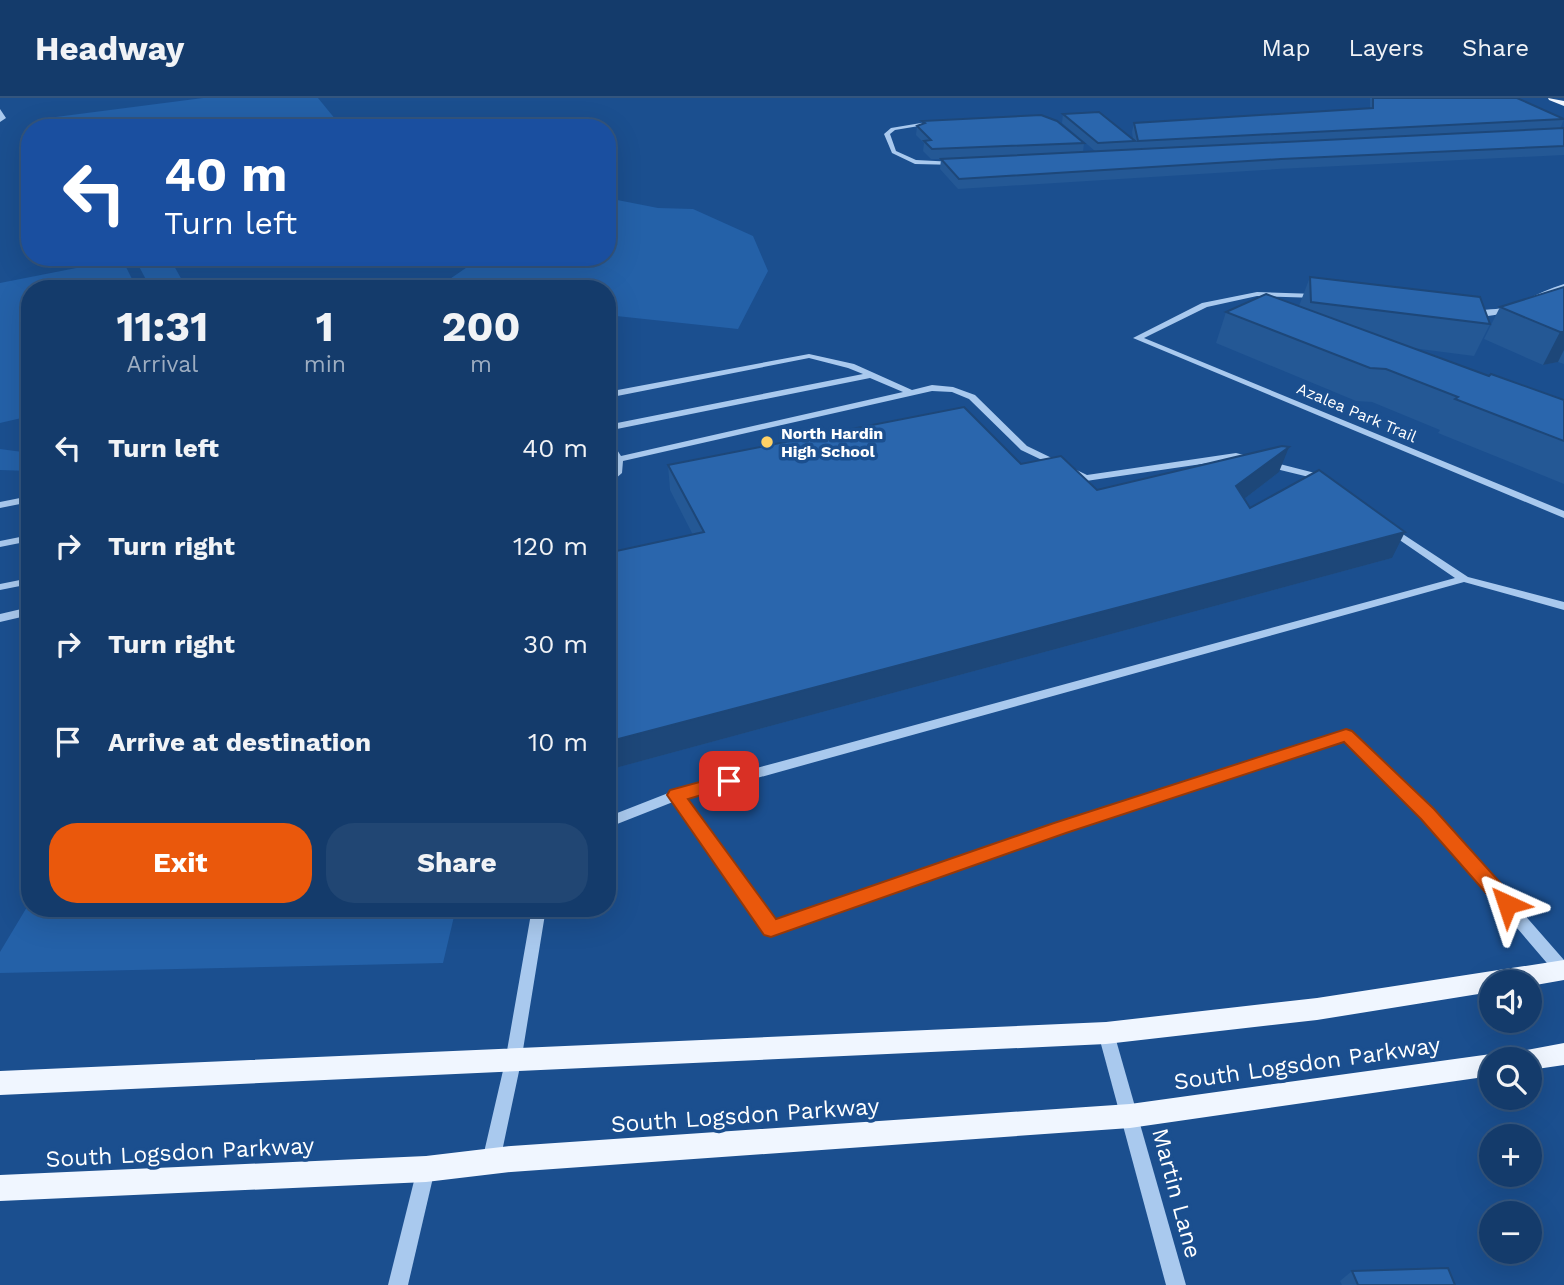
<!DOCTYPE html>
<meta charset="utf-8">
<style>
body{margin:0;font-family:"Work Sans",sans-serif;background:#214673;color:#f1f3f6;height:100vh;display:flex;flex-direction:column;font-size:26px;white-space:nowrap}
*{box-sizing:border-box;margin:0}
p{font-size:23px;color:#9dadc1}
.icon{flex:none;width:38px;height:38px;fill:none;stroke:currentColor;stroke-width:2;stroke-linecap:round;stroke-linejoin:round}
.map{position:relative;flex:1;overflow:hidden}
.panel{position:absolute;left:21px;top:182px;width:595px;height:637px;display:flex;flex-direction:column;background:#143b6b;border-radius:28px;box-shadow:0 7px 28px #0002,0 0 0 2px #33557e}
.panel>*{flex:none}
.banner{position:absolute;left:21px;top:21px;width:595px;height:147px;border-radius:28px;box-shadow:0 7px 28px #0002,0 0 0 2px #33557e;background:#1a4fa0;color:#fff;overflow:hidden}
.fabs{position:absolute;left:1479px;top:872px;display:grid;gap:14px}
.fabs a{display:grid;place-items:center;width:63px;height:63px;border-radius:50%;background:#143b6b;box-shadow:0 7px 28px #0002,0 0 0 2px #33557e;font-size:35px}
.pin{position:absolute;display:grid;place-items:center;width:60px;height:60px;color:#fff;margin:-30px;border-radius:14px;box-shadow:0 4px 10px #0006}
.me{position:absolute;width:77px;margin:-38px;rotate:318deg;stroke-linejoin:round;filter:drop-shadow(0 0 5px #0008)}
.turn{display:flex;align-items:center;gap:24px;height:147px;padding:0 28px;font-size:32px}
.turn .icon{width:91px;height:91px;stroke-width:2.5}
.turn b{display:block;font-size:49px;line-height:60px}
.eta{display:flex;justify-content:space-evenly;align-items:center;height:119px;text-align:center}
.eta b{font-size:42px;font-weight:700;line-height:49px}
.action{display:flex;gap:14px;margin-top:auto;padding:14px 28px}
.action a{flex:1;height:80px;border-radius:28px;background:#ea580c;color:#fff;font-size:28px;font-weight:700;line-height:80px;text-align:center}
.action a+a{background:#214673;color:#f1f3f6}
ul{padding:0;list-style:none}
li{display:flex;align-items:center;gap:21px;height:98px;padding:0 28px}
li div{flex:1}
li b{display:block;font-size:26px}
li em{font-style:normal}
header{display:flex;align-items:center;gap:42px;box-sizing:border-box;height:98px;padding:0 35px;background:#143b6b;border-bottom:2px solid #33557e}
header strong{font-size:33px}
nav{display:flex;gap:38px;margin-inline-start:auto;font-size:24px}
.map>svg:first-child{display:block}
.green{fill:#2461a8}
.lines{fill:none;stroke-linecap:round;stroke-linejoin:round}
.minor{fill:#a9c9ee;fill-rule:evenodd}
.major{fill:#f0f6ff;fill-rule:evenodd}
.wall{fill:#245895}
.shaded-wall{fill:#1d4779}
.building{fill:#2a66ad;stroke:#1d4779;stroke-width:2}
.route{fill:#ea580c;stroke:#983908;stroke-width:2}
.poi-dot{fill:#ffd166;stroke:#1b4f8f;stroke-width:2.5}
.labels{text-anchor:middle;stroke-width:7;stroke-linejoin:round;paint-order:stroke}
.far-street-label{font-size:16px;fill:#fff;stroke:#1b4f8f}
.far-poi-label{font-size:16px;font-weight:bold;fill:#fff;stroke:#1b4f8f;text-anchor:start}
.near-street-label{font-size:23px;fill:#fff;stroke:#1b4f8f}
</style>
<header>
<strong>Headway</strong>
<nav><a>Map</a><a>Layers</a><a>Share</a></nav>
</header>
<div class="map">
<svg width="1564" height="1187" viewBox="0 0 1564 1187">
<rect width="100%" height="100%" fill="#1b4f8f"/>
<g class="green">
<path d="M203 0H318L336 22 280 30H50L48 20Z"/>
<path d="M607 100 658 110 693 111 753 138 768 173 738 231 607 217V191H442L441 187 482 159H607Z"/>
<path d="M134 159H169L187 191H151Z"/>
<path d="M122 161 137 191H30V318L0 325V185Z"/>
<path d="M0 351 30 355V373L0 372Z"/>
<path d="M30 804V810H456L443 865 0 875V854Z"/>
</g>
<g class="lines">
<g class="minor">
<path d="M0 11 6 20 0 24Z"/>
<path d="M939 22 937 25 895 32 890 36 896 53 916 62 955 64 957 67 915 66 892 55 884 36 891 30Z"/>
<path d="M1564 186V190C1538 199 1494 228 1467 215 1478 210 1493 213 1506 209 1526 203 1544 192 1564 186Z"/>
<path d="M1257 194 1317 196 1321 198 1317 200 1257 198 1207 209 1144 240 1564 413V420L1133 240 1202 205Z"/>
<path d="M809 256 854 266 912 292 932 287 953 289 975 297 1027 348 1087 377 1236 355 1315 375 1327 384 1325 386H1319L1309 379 1236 361 1086 383 1021 352 969 301 952 294 932 293 623 363 622 375 607 388V379L612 374 614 365 607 366V360L613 359 607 350V340L610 341 621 358 903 294 870 280 607 333V327L863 276 848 270 809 260 607 300V294Z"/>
<path d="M30 398V404L0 410V404Z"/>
<path d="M1389 427 1468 479 1564 504V512L1464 484 685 700 774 823 1055 726 1346 632 1351 634 1433 712 1564 862V880L1558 878 1423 720 1344 642 1065 734 771 838 766 836 673 704 607 730V719L676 692 1455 480 1385 432V428Z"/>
<path d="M30 437V443L0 449V443Z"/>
<path d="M30 480V486L0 492V486Z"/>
<path d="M30 509V517L0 524V516Z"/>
<path d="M532 810H546L521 964 500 1063 497 1069 491 1072 485 1069 482 1063 505 964Z"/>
<path d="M1106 927 1112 930 1114 935 1186 1187H1166L1098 935 1100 930Z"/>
<path d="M426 1062 432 1065 435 1071 408 1187H388L417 1071 420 1065Z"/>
</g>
<g class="major">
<path d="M1548 0 1564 3V8L1549 2Z"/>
<path d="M1564 862V882L1530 888V884H1491V894L1317 922 1106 946 0 997V973L1106 924 1317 900Z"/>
<path d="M1564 945V967L1530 972V961H1518L1522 953Z"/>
<path d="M1491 956 1500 961H1491V978L1130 1030 511 1074 426 1084 0 1103V1077L426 1058 511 1048 1130 1006Z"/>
</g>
</g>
<g class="wall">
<path d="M1370 0H1517L1564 21 1560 31 1564 30V57L1278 71 958 91 940 71 941 61H931L923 53 924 45 916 37 917 28 922 26V23L1084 45 1083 54 1095 53 1062 25 1063 16 1133 41 1132 34 1134 25 1370 10Z"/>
<path d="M1310 179 1490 226 1474 258 1412 250 1489 278 1564 302V386L1438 335 1440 332 1372 304 1356 303 1216 245 1226 214 1299 208Z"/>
<path d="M1564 189V266L1558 264 1543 267 1484 241 1500 209Z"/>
<path d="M1021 366 1097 392 1279 374 1244 401 1250 410 1392 460 608 672 607 455 693 437 670 392 668 367Z"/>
<path d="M1352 1173 1455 1187H1342L1340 1183Z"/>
</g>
<g class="shaded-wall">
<path d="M1560 234H1564V252L1558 264 1543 267Z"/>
<path d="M1289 349 1279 374 1227 414 1236 388Z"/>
<path d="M1405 434 1392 460 608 672 607 644Z"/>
</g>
<g class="building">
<path d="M1373 0H1517L1564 21 1138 43 1134 25 1373 10Z"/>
<path d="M1099 14 1135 43 1098 45 1063 16Z"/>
<path d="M1041 17 1057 23 1084 45 932 51 924 43 931 42 917 28 925 25 922 23Z"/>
<path d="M1564 30V48L1281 61 959 81 941 61Z"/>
<path d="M1310 179 1480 199 1490 226 1311 204Z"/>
<path d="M1564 189V234H1560L1500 209Z"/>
<path d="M1266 196 1489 278 1491 276 1564 302V343L1455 301 1458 299 1386 271 1370 270 1226 214Z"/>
<path d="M964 309 1021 366 1061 358 1097 392 1282 348 1289 349 1236 388 1250 410 1319 372 1405 434 607 644V455L704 434 668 367Z"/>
<path d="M1448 1170 1455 1187H1358L1352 1173Z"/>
</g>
<path class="route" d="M1346 631 1352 633 1434 711 1514 800 1517 806 1514 811H1500L1421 721 1344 644 1066 735 771 839 764 837 667 697 670 692 729 676 735 678 737 683 735 687 688 701 776 821 1054 725Z"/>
<circle class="poi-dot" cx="767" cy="344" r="7"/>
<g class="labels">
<g class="far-street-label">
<text transform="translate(1357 314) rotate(23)" y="6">Azalea Park Trail</text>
</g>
<g class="far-poi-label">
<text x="781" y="341">North Hardin<tspan x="781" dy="18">High School</tspan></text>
</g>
<g class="near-street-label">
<text transform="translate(1307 965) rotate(-8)" y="8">South Logsdon Parkway</text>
<text transform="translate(745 1017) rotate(-4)" y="8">South Logsdon Parkway</text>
<text transform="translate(180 1054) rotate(-3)" y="8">South Logsdon Parkway</text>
<text transform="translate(1177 1095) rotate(75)" y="8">Martin Lane</text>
</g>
</g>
</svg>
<div class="fabs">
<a><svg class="icon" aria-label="sound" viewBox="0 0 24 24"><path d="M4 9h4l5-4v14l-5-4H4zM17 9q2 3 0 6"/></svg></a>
<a><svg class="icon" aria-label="search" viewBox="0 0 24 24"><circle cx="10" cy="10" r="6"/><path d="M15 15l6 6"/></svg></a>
<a>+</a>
<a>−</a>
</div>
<div class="pin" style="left:729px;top:683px;background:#d93025"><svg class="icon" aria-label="arrive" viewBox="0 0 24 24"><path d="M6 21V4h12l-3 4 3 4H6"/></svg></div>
<svg class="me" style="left:1507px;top:806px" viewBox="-20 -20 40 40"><path d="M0-17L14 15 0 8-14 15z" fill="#ea580c" stroke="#fff" stroke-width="4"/></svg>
<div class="banner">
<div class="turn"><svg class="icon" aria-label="left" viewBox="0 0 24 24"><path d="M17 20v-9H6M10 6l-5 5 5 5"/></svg><div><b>40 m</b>Turn left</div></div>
</div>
<section class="panel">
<div class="eta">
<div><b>11:31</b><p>Arrival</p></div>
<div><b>1</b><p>min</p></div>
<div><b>200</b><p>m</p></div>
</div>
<ul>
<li><svg class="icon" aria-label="left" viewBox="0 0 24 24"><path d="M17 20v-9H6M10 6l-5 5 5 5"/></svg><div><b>Turn left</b></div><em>40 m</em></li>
<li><svg class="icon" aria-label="right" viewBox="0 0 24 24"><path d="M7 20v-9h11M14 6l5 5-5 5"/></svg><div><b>Turn right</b></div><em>120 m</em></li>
<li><svg class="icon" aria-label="right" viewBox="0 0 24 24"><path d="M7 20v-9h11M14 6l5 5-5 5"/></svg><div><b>Turn right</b></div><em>30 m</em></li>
<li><svg class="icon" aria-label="arrive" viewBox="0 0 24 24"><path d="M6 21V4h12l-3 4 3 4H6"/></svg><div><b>Arrive at destination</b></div><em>10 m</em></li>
</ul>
<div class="action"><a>Exit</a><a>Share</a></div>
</section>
</div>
